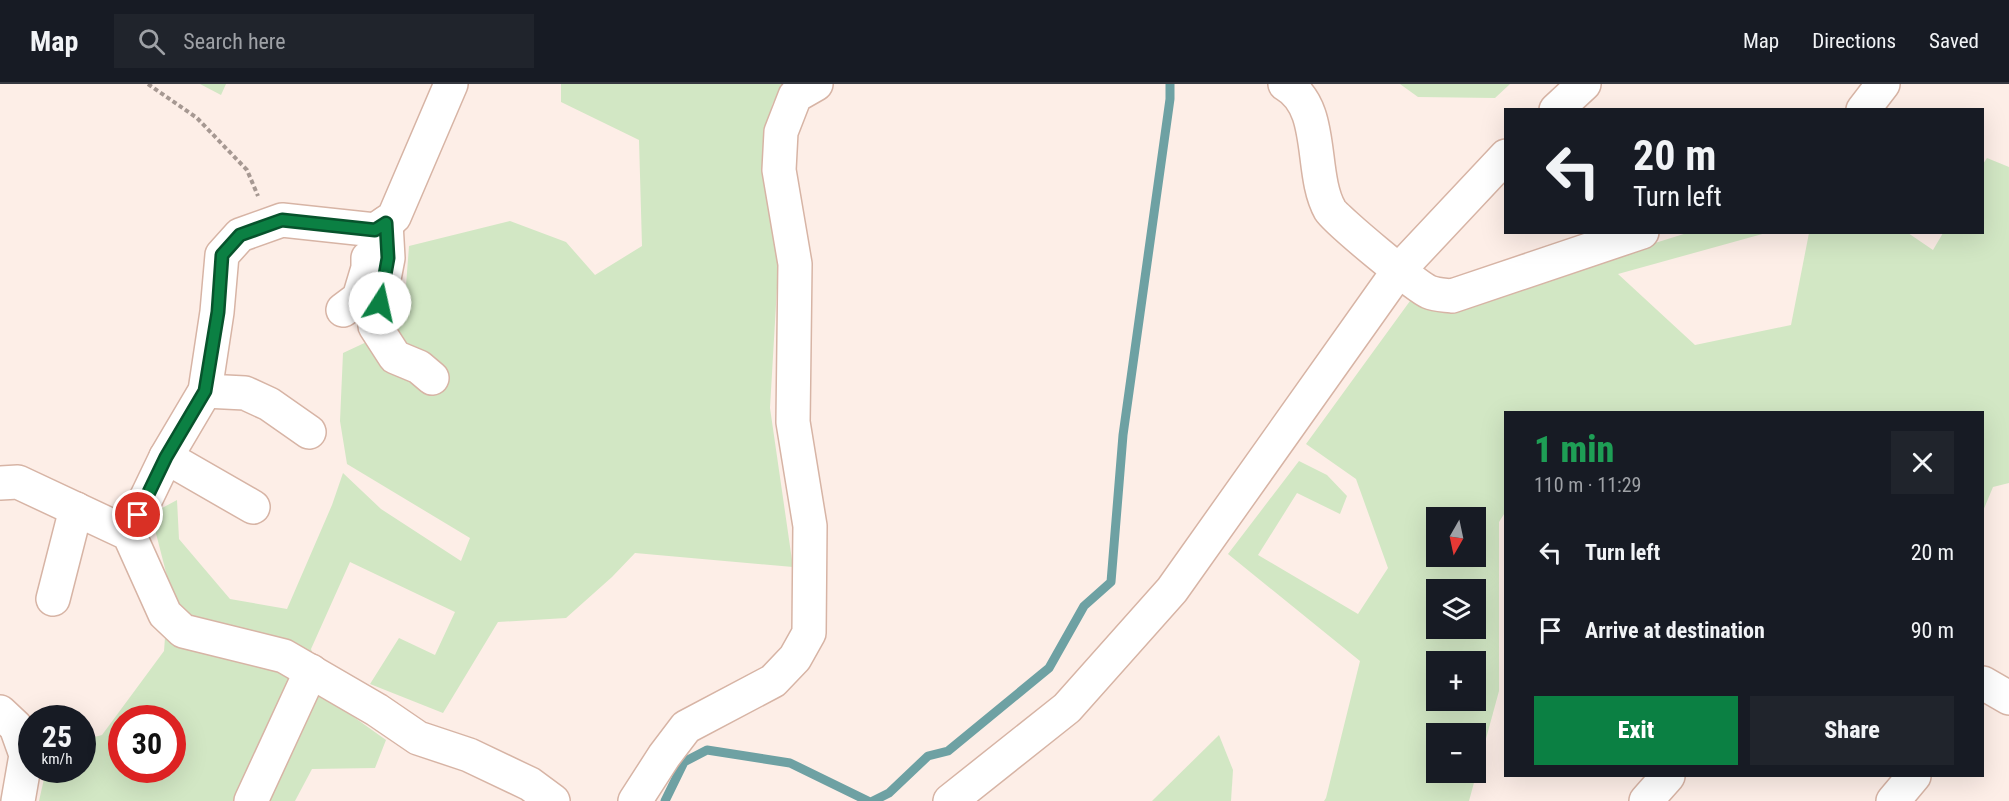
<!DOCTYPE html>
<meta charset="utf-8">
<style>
body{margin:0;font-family:"Roboto Condensed",sans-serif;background:#20242c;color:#f1f3f6;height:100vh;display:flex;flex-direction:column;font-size:22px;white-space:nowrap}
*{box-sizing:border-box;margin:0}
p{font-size:20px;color:#9ea1a6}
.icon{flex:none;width:33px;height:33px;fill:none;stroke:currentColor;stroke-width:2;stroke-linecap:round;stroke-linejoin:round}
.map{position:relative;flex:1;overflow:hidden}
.details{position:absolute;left:1504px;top:327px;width:480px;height:366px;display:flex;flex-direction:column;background:#171b24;border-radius:0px;box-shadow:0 6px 24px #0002}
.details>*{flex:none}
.top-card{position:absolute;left:1504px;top:24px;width:480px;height:126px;border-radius:0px;box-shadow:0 6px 24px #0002;background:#171b24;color:#f1f3f6;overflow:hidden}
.needle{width:39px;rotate:189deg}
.buttons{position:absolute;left:1426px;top:423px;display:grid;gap:12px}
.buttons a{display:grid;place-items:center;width:60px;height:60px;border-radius:0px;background:#171b24;box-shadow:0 6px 24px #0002;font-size:30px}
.speed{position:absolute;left:18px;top:621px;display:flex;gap:12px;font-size:30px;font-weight:700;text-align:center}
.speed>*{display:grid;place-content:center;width:78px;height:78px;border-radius:50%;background:#171b24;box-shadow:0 6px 24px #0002;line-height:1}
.speed small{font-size:15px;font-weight:400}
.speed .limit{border:9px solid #d22;background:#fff;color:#111}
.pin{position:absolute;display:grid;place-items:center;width:51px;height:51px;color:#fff;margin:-26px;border:3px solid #fff;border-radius:50%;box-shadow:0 2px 6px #0007}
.me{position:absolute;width:66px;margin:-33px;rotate:10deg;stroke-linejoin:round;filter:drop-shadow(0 0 4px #0008)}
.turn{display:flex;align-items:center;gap:21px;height:126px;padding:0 30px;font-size:27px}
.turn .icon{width:78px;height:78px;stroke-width:2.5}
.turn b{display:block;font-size:42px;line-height:51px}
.round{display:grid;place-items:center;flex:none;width:63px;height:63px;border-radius:0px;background:#20242c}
.overview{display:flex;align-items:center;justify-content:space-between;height:102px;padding:0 30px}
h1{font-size:36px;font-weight:800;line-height:45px;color:#1e9e55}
.cta{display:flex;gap:12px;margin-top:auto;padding:12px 30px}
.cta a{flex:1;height:69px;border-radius:0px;background:#0b8043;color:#fff;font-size:24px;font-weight:800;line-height:69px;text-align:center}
.cta a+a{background:#20242c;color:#f1f3f6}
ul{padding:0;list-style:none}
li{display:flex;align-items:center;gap:18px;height:78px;padding:0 30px}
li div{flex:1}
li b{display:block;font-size:22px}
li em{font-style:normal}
header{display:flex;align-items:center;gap:36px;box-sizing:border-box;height:84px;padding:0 30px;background:#171b24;border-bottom:2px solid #363941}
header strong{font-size:28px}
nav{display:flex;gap:33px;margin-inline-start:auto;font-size:21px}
.search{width:420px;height:54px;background:#20242c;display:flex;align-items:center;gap:15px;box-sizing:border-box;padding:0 21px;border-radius:0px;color:#9ea1a6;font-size:22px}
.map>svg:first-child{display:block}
.green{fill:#d2e7c4;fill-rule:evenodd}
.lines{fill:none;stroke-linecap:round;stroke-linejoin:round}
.stream{stroke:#6ea1a3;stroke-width:9}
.minor-casing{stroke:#d7b4a5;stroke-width:36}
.tertiary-casing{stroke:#d7b4a5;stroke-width:36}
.path{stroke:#a69892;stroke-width:4;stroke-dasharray:4.5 3;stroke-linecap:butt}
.minor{stroke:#fff;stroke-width:33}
.tertiary{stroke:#fff;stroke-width:33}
.route-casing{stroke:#07532c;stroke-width:15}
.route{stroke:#0b8043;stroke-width:10}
</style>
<header>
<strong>Map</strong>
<div class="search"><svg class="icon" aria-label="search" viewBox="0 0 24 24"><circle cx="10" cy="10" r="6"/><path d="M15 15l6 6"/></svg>Search here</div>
<nav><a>Map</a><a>Directions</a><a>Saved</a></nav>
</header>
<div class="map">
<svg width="2009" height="717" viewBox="0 0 2009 717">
<rect width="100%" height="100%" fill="#fdeee7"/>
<g class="green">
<path d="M200 0H226L221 11Z"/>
<path d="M561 0H783L772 21 768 62 779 169 770 324 793 483 635 469 612 493 566 534 498 538 443 629 370 600 399 554 435 571 455 528 350 478 311 565 330 616 386 656 375 684 312 685 295 717H39L46 686H82L83 656 102 651 164 567 169 500 151 430 177 416 179 455 230 515 287 525 332 421 343 389 381 425 461 477 470 454 347 380 340 337 343 269 403 241 409 162 510 137 566 158 595 191 642 162 639 56 561 18ZM122 634H172V686H122Z"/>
<path d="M1400 0H1510L1495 14 1418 13Z"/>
<path d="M1987 74 2009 83V399L1993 403 1983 427V328H1506V427L1499 438V607L1469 717H1324L1326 714 1360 577 1228 470 1299 377 1327 391 1347 412 1340 430 1297 409 1258 471 1358 530 1388 484 1356 395 1306 360 1410 217 1447 224 1687 149H1766L1618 190 1695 261 1791 241 1809 149H1908L1933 166 1943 149 1983 148V80ZM1437 434H1476V472H1437ZM1437 506H1476V544H1437ZM1437 578H1476V616H1437ZM1437 650H1476V688H1437Z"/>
<path d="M1219 651 1233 686 1231 717H1152Z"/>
</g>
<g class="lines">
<g class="stream">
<path d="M665 717 684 678 707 666 790 679 868 717"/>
<path d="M873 717 889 709 928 672 948 667 1049 584 1084 522 1111 498 1123 351 1170 15V0"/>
</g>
<g class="minor-casing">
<g id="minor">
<path d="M1285 0C1326 23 1309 89 1330 126 1336 136 1417 203 1429 208 1436 211 1445 211 1452 212L1642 148"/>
<path d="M1863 26 1883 0"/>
<path d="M386 139 388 174 375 242 395 273 419 283 432 294"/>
<path d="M343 226 359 214 368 184V174"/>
<path d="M205 307 245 309 269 320 309 348"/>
<path d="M166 373 253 423"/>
<path d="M0 399 18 398 129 450 165 530 183 547 284 572 377 626 418 654 469 671 530 700 553 717"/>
<path d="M129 450 166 373 205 307 217 228 222 171 240 151 282 136 375 146 394 133 451 0"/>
<path d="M53 515 76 425"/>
<path d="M1983 599 2009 614"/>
<path d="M0 628 16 643 26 671 18 717"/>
<path d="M251 717 311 587"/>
<path d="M635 717 664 672 686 643 773 597 795 574 809 549 810 442 793 338 795 180 779 86 781 48 795 12 816 0"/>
<path d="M1646 717 1668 692"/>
<path d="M1893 717 1914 692"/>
</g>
</g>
<g class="tertiary-casing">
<g id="tertiary">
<path d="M1556 26 1584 0"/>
<path d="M950 717 1067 624 1172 506 1399 186 1506 72"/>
</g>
</g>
<path class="path" d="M148 0 197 34 247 86 258 112"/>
<use href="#minor" class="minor"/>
<use href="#tertiary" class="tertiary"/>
</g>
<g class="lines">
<g class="route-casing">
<path id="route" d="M138 431 166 373 205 307 218 228 222 171 240 151 282 136 375 146 386 139 388 174 380 219"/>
</g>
<use href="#route" class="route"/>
</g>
</svg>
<div class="buttons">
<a><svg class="needle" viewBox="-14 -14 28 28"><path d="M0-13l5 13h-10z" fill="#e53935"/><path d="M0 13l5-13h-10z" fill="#9ea1a6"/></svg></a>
<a><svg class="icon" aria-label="layers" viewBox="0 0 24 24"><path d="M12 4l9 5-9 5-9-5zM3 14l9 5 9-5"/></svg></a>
<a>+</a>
<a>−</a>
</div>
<div class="speed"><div>25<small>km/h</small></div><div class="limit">30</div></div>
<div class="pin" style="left:138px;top:431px;background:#d93025"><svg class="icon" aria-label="arrive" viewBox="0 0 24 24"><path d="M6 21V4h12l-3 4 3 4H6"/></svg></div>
<svg class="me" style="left:380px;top:219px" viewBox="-20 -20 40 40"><circle r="19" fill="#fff"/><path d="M0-13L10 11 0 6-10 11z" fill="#0b8043"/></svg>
<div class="top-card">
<div class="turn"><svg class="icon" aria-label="left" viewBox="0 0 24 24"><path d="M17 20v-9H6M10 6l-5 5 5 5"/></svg><div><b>20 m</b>Turn left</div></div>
</div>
<section class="details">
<div class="overview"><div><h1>1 min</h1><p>110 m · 11:29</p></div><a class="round"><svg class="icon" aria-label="close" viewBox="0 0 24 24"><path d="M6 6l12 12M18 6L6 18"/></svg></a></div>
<ul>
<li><svg class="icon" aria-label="left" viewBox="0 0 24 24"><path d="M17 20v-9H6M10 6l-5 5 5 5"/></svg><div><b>Turn left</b></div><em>20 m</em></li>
<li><svg class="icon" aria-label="arrive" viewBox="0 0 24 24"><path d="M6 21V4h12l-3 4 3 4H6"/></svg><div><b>Arrive at destination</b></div><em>90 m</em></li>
</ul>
<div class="cta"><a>Exit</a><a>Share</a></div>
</section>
</div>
